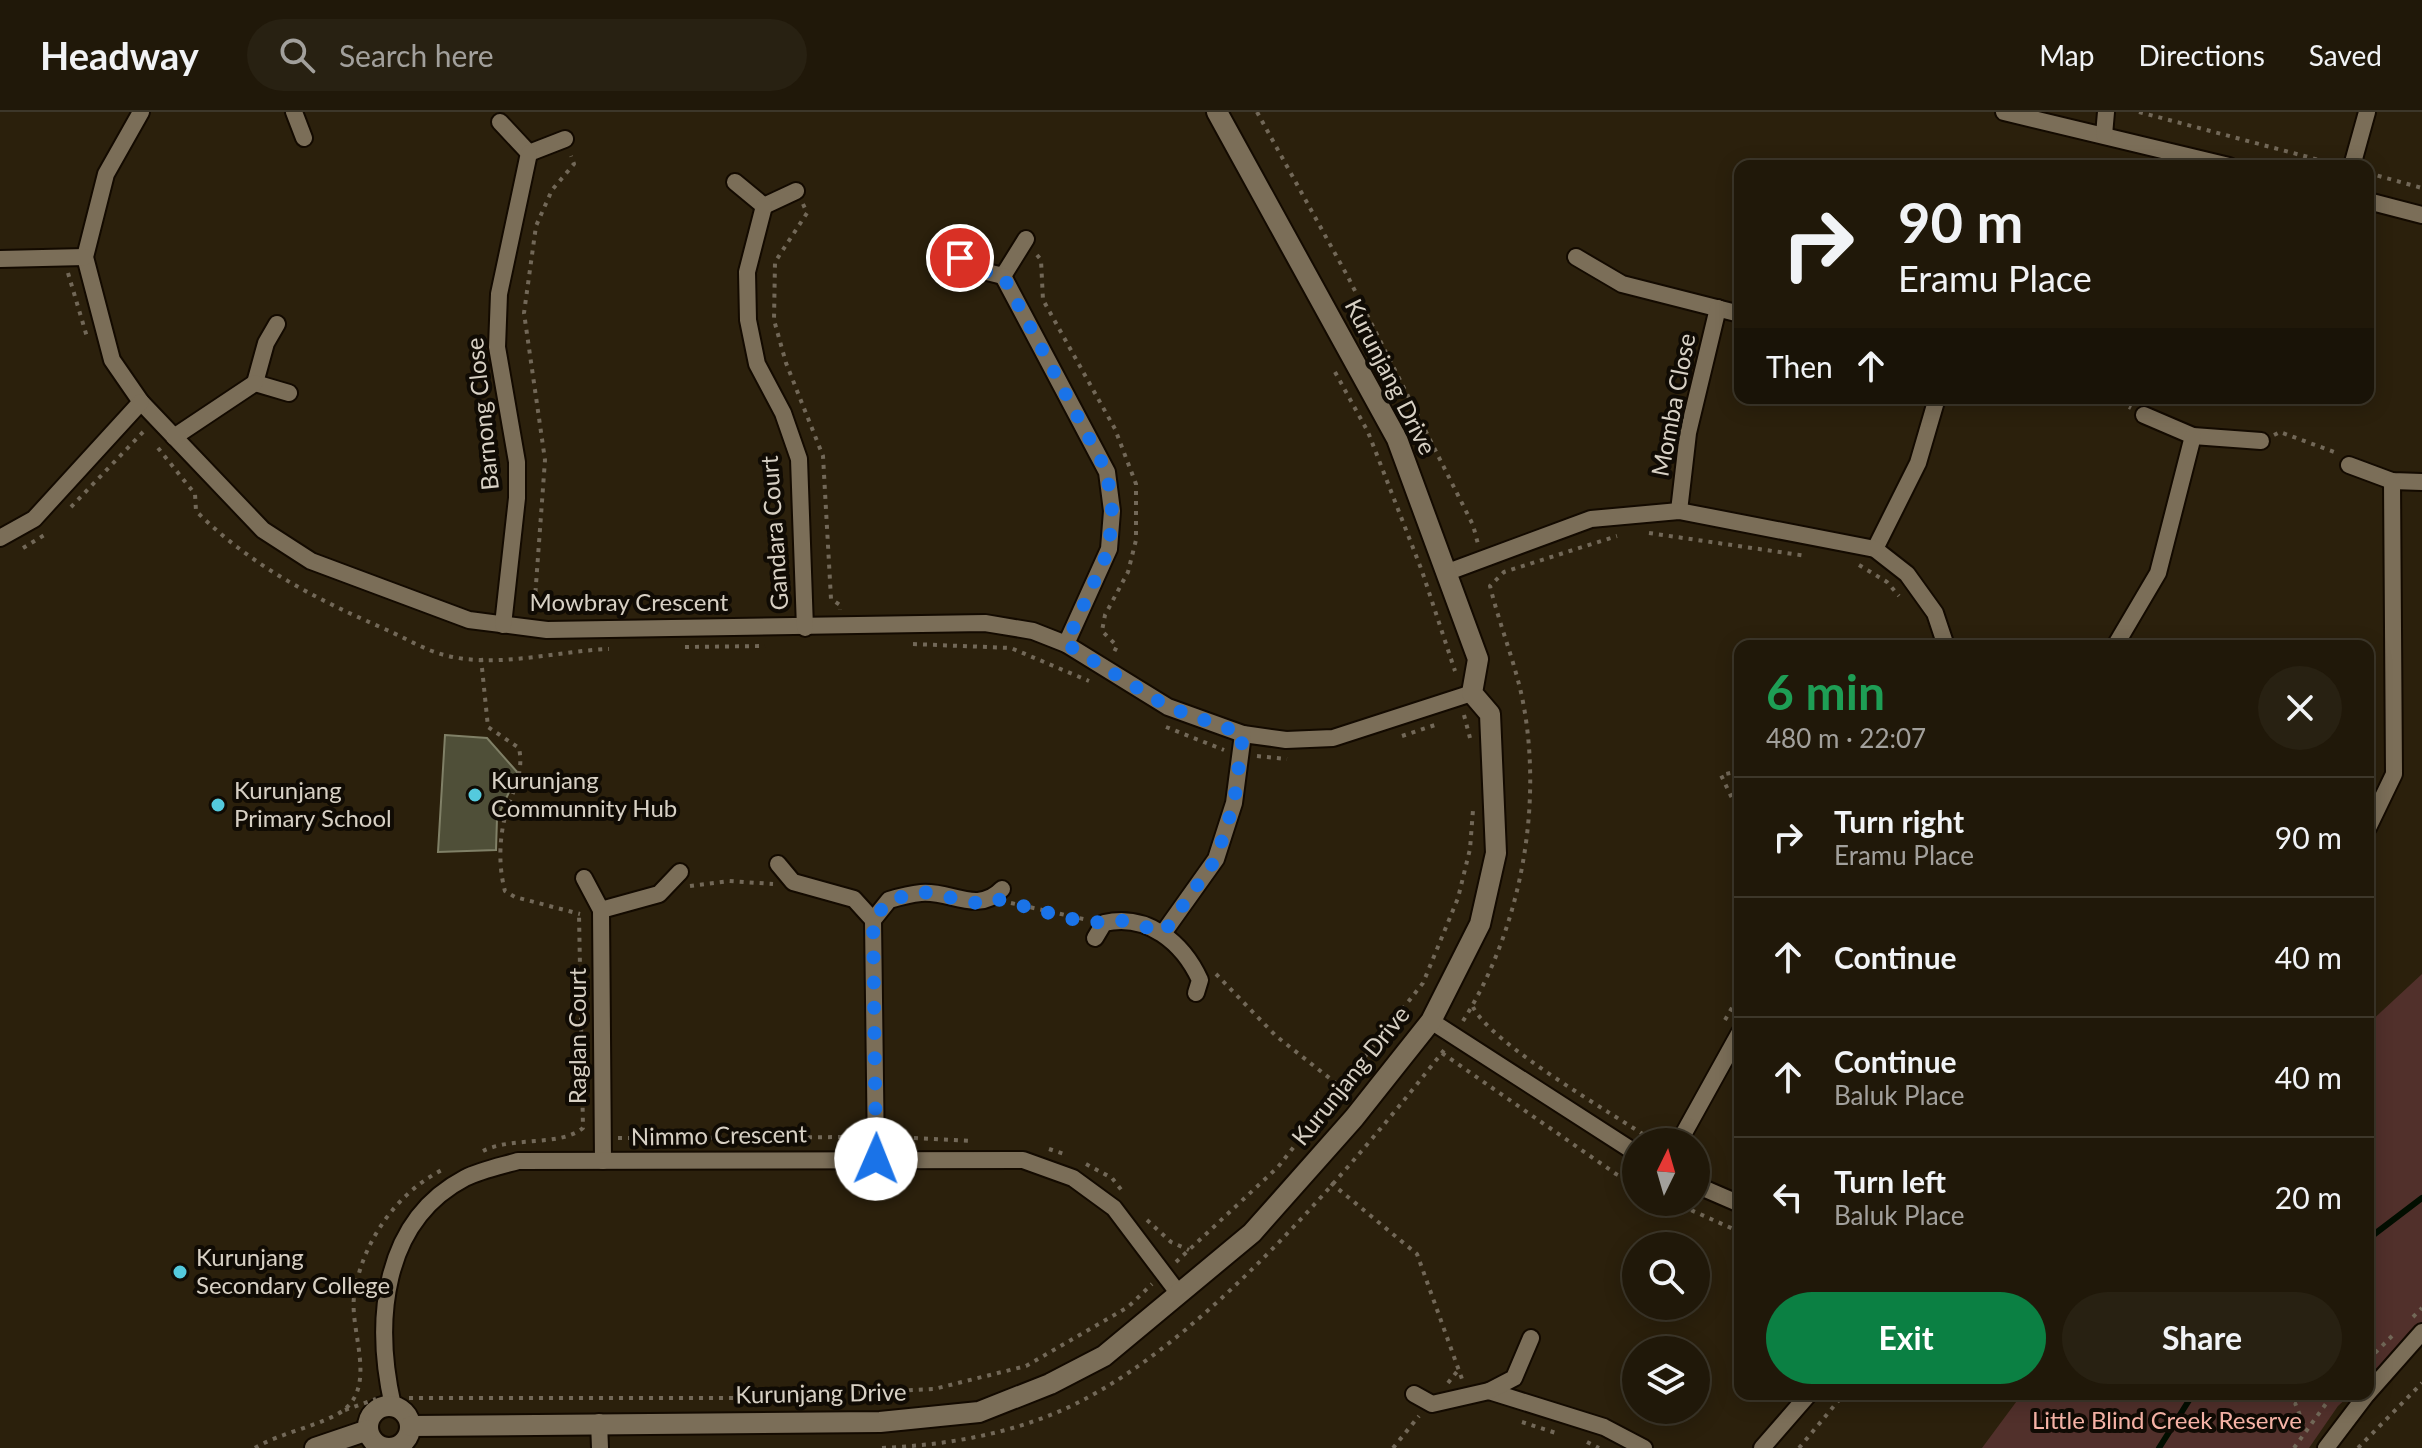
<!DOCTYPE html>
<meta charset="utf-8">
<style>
body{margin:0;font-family:Lato,sans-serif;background:#282112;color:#f1f3f6;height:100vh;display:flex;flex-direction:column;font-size:30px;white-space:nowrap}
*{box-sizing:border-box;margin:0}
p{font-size:26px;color:#a2a09c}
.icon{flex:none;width:44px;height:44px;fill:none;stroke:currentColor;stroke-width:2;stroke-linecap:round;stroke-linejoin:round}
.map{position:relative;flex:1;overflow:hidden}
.panel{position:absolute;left:1734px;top:528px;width:640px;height:760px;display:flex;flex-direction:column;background:#201809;border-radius:16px;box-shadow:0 4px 20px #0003,0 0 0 2px #3d372a}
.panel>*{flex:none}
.banner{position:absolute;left:1734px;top:48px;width:640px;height:244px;border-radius:16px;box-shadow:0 4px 20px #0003,0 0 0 2px #3d372a;background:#201809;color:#f1f3f6;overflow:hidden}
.needle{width:52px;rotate:5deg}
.controls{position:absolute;left:1622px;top:1016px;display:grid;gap:16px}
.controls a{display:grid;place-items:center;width:88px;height:88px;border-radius:50%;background:#201809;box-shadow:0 4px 20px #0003,0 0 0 2px #3d372a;font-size:40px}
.pin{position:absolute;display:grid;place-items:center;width:68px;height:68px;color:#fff;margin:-34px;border:4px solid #fff;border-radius:50%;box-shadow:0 2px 8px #0007}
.me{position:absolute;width:88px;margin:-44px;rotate:1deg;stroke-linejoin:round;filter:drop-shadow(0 0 6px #0008)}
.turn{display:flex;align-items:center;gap:28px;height:168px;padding:0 32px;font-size:36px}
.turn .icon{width:104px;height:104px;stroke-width:2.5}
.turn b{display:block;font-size:56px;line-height:68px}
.then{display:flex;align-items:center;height:76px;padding:0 32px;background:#0003;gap:16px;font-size:30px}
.round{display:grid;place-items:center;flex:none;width:84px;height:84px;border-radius:42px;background:#282112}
.headline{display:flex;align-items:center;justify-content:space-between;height:136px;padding:0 32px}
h1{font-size:48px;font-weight:700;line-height:60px;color:#1e9e55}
.action{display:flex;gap:16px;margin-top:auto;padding:16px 32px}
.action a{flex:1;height:92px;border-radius:48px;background:#0b8043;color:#fff;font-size:32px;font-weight:700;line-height:92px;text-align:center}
.action a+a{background:#282112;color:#f1f3f6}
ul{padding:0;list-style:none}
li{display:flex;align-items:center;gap:24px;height:120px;padding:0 32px;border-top:2px solid #3d372a}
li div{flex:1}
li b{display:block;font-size:30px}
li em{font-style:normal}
header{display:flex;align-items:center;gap:48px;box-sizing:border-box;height:112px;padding:0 40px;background:#201809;border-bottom:2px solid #3d372a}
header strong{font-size:38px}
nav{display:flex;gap:44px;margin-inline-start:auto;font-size:28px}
.search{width:560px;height:72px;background:#282112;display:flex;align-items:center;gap:20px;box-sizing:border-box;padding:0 28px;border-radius:44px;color:#a2a09c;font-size:30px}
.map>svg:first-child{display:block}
.green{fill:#51302b}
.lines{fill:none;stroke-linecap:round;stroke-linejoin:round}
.stream{stroke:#020e00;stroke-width:6}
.building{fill:#4f4f38;stroke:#808067;stroke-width:2}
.minor-casing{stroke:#130a00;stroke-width:20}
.tertiary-casing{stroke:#130a00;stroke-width:24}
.path{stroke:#726858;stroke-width:4;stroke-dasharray:4 6;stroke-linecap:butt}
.minor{stroke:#7b6e58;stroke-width:16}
.tertiary{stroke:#7b6e58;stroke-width:20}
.route{stroke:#1a73e8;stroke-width:14;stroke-dasharray:0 25.2}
.poi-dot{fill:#54cadd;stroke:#100b04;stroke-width:3}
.labels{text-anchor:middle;stroke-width:8;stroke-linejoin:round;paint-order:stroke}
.street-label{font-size:24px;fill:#d7d0c4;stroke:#100b04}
.poi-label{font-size:24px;fill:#d7d0c4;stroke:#100b04;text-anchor:start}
.park-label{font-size:24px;fill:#f7b4a7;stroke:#100b04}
</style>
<header>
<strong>Headway</strong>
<div class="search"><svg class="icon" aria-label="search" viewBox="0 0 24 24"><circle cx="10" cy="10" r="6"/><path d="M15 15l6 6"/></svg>Search here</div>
<nav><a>Map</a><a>Directions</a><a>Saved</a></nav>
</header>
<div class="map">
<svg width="2422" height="1336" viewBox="0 0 2422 1336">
<rect width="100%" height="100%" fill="#2b200c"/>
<g class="green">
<path d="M2422 862V1220L2368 1267V912Z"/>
<path d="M2022 1282H2351L2338 1294 2309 1336H1982Z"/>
</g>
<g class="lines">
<g class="stream">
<path d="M2368 1127 2422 1086"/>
<path d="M2159 1336 2193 1282"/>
</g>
</g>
<path class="building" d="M445 623 487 626 518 661 497 706 496 738 438 740Z"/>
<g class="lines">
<g class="minor-casing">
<g id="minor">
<path d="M141 0 106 62 85 145 112 248 141 290 263 418 311 449 469 508 547 518 985 511 1033 519 1066 532 1168 595 1243 622 1286 628 1333 626 1472 581"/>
<path d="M294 0 304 26"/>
<path d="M2004 0 2229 54"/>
<path d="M500 10 529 41 565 27"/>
<path d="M2104 23 2106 0"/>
<path d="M2352 54 2367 0"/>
<path d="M735 70 764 94 796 79"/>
<path d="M2368 89 2422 103"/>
<path d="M764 94 747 160 748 208 757 252 783 301 799 347 805 516"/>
<path d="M1576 145 1622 172 1740 202"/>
<path d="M960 146 979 158 1003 164 1026 127"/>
<path d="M0 147 85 145"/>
<path d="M1003 164 1107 360 1112 399 1109 437 1066 532"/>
<path d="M277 212 266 231 255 271 289 281"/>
<path d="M2144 303 2193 324 2261 329"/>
<path d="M174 325 255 271"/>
<path d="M2349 353 2392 369 2422 370"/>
<path d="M1679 399 1688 321 1718 196"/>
<path d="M0 426 34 407 141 290"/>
<path d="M1875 437 1918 351 1937 286"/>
<path d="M1448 460 1591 407 1679 399 1875 437 1907 462 1935 501 1946 534"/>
<path d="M503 513 517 386V350L497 235 499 182 529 41"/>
<path d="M2115 534 2158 461 2193 324"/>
<path d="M2368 716 2394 662 2392 369"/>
<path d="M778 752 793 770 854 787 873 808"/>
<path d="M584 766 601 798"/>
<path d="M1164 820 1216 747 1234 691 1243 622"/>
<path d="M1095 826 1104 811C1148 801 1183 831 1200 868L1196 881"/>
<path d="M1431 909 1636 1041"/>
<path d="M1679 1030 1740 920"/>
<path d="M876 1047 873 808 889 788C899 785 910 782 921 781 951 778 977 803 1002 777"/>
<path d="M603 1049 601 798 659 782 680 760"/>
<path d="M1696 1073 1740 1092"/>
<path d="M1489 1279 1604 1315 1644 1336"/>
<path d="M2368 1281 2422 1220"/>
<path d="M1414 1282 1432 1292 1489 1279 1514 1266 1531 1226"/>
<path d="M393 1294C374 1211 381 1110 465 1066 481 1058 501 1054 518 1049L1023 1048 1073 1066 1114 1096 1179 1182"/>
<path d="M599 1310 600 1336"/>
<path d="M1762 1336 1809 1282"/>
<path d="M2326 1336 2367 1282"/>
</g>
</g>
<g class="tertiary-casing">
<g id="tertiary">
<circle cx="389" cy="1315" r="21"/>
<path d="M411 1314 880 1310 979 1300 1050 1272 1104 1244 1252 1121 1354 1006 1431 909 1480 812 1496 741 1490 602 1472 581 1478 547 1397 327 1217 0"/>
<path d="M315 1336 368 1318"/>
</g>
</g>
<g class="path">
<path d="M1257 0 1348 165 1473 413 1478 432"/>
<path d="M2139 0 2338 53"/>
<path d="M2368 61 2422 76"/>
<path d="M803 92 807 101 775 150 774 208 786 251 823 344 831 487 840 493V498"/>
<path d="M1037 143 1041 148 1043 188 1115 317 1136 372V428L1128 460 1105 503 1102 519 1117 534 1113 542"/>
<path d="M68 161 87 225"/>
<path d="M1335 260 1368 320 1422 459 1455 559"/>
<path d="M2111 286 2131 296"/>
<path d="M2274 323 2280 320 2337 341"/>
<path d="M158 336 195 382 196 399C252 455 316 487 387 518 405 526 425 538 444 543 497 557 555 539 609 537"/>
<path d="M71 395 144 319"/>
<path d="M1649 421 1807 444"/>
<path d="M23 436 46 422"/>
<path d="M1859 453 1887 470 1899 484"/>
<path d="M534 500 545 348 524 201 536 114 552 78 574 52 571 44"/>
<path d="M913 532 1011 536 1089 569"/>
<path d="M685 535 765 534"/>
<path d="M481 546 488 615 519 636C525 665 509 683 504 709 499 732 499 757 505 779L515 785 580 802"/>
<path d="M1464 603 1470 626"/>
<path d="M1166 615 1224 638"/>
<path d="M1402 624 1435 613"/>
<path d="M1257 644 1287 647"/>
<path d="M1740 659 1721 663 1740 703"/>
<path d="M690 774 729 769 773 772"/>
<path d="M1011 791 1088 808"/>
<path d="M1216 862 1276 924 1342 976"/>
<path d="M1473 895C1491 932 1615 1003 1655 1030L1661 1028"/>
<path d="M1725 908 1740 882"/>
<path d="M1463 909C1521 817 1544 692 1522 585 1514 548 1499 511 1490 474L1504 460 1617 424"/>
<path d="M1442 941 1616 1062 1636 1072"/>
<path d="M894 1025 973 1029"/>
<path d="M618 1026 861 1025"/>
<path d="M1049 1037 1067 1043"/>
<path d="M483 1039C513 1024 560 1035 583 1016L579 802"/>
<path d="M1086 1052 1112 1066 1123 1080"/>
<path d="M1331 1071 1417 1142 1462 1267"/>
<path d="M1673 1090 1740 1120"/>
<path d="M1147 1108 1171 1130 1189 1138"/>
<path d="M1176 1150 1278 1055 1423 871 1458 786 1470 737 1473 698"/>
<path d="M2413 1205 2422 1196"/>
<path d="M2368 1248 2392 1224"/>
<path d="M1448 1271 1459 1257"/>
<path d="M2276 1282 2295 1291 2305 1316"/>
<path d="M409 1286H734L934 1277 1026 1254 1128 1195 1152 1172"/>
<path d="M345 1298 376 1287"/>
<path d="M1522 1310 1559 1322"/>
<path d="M1587 1330 1599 1336"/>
<path d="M255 1336C279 1321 327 1312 345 1297 376 1271 350 1219 354 1185 361 1131 397 1079 446 1056"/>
<path d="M882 1336C940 1333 994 1325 1048 1304 1191 1249 1351 1056 1445 937"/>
<path d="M1393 1336 1419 1304"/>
<path d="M1799 1336 1844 1282"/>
<path d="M2294 1336 2333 1282"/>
<path d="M2358 1336 2422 1271"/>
</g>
<use href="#minor" class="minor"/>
<use href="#tertiary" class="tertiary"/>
</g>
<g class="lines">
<path class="route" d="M876 1047 873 808 889 788 923 780 977 791 993 786 1072 807 1104 811 1119 808 1164 820 1216 747 1234 691 1243 622 1168 595 1066 532 1109 437 1112 399 1107 360 1003 164 979 158 960 146"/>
</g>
<g class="poi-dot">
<circle cx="475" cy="683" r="8"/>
<circle cx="218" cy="693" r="8"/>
<circle cx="180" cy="1160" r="8"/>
</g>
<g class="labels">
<g class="street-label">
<text transform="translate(1390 265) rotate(63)" y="8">Kurunjang Drive</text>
<text transform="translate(1674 293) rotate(-79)" y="8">Momba Close</text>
<text transform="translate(483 302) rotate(-96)" y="8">Barnong Close</text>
<text transform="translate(775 421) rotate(-94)" y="8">Gandara Court</text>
<text x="629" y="499">Mowbray Crescent</text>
<text transform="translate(578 924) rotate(-90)" y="8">Raglan Court</text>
<text transform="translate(1351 964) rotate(-51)" y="8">Kurunjang Drive</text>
<text transform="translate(719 1024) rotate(-1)" y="8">Nimmo Crescent</text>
<text transform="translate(821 1282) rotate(-1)" y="8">Kurunjang Drive</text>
</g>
<g class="poi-label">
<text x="491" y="677">Kurunjang<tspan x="491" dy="28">Communnity Hub</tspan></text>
<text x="234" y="687">Kurunjang<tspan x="234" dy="28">Primary School</tspan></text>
<text x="196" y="1154">Kurunjang<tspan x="196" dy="28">Secondary College</tspan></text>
</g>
<g class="park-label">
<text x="2167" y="1317">Little Blind Creek Reserve</text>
</g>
</g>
</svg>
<div class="controls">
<a><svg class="needle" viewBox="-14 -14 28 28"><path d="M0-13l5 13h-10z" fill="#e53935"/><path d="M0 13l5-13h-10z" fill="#a2a09c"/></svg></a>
<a><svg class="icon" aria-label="search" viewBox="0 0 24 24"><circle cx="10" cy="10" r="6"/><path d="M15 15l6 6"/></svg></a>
<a><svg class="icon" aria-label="layers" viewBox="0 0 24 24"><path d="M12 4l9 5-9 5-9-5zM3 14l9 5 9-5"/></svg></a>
</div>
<div class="pin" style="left:960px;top:146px;background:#d93025"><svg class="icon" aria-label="arrive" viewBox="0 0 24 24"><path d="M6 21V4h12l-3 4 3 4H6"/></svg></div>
<svg class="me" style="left:876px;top:1047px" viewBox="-20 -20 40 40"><circle r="19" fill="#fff"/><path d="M0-13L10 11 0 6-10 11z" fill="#1a73e8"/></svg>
<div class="banner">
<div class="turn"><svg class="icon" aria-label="right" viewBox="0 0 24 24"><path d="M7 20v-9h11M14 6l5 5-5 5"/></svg><div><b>90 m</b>Eramu Place</div></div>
<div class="then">Then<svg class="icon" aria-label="ahead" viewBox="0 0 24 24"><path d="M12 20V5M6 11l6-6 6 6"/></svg></div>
</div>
<section class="panel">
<div class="headline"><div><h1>6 min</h1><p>480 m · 22:07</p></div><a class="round"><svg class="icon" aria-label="close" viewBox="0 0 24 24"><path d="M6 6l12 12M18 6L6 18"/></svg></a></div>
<ul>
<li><svg class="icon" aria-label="right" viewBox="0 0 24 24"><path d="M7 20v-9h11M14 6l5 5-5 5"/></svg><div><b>Turn right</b><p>Eramu Place</p></div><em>90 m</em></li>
<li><svg class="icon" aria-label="ahead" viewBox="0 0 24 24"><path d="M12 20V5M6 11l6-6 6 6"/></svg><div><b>Continue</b></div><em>40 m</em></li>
<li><svg class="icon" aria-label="ahead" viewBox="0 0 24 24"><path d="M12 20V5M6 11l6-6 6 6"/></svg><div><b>Continue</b><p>Baluk Place</p></div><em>40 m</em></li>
<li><svg class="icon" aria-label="left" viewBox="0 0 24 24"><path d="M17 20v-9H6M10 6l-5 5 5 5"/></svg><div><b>Turn left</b><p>Baluk Place</p></div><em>20 m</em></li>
</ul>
<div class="action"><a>Exit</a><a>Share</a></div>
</section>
</div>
